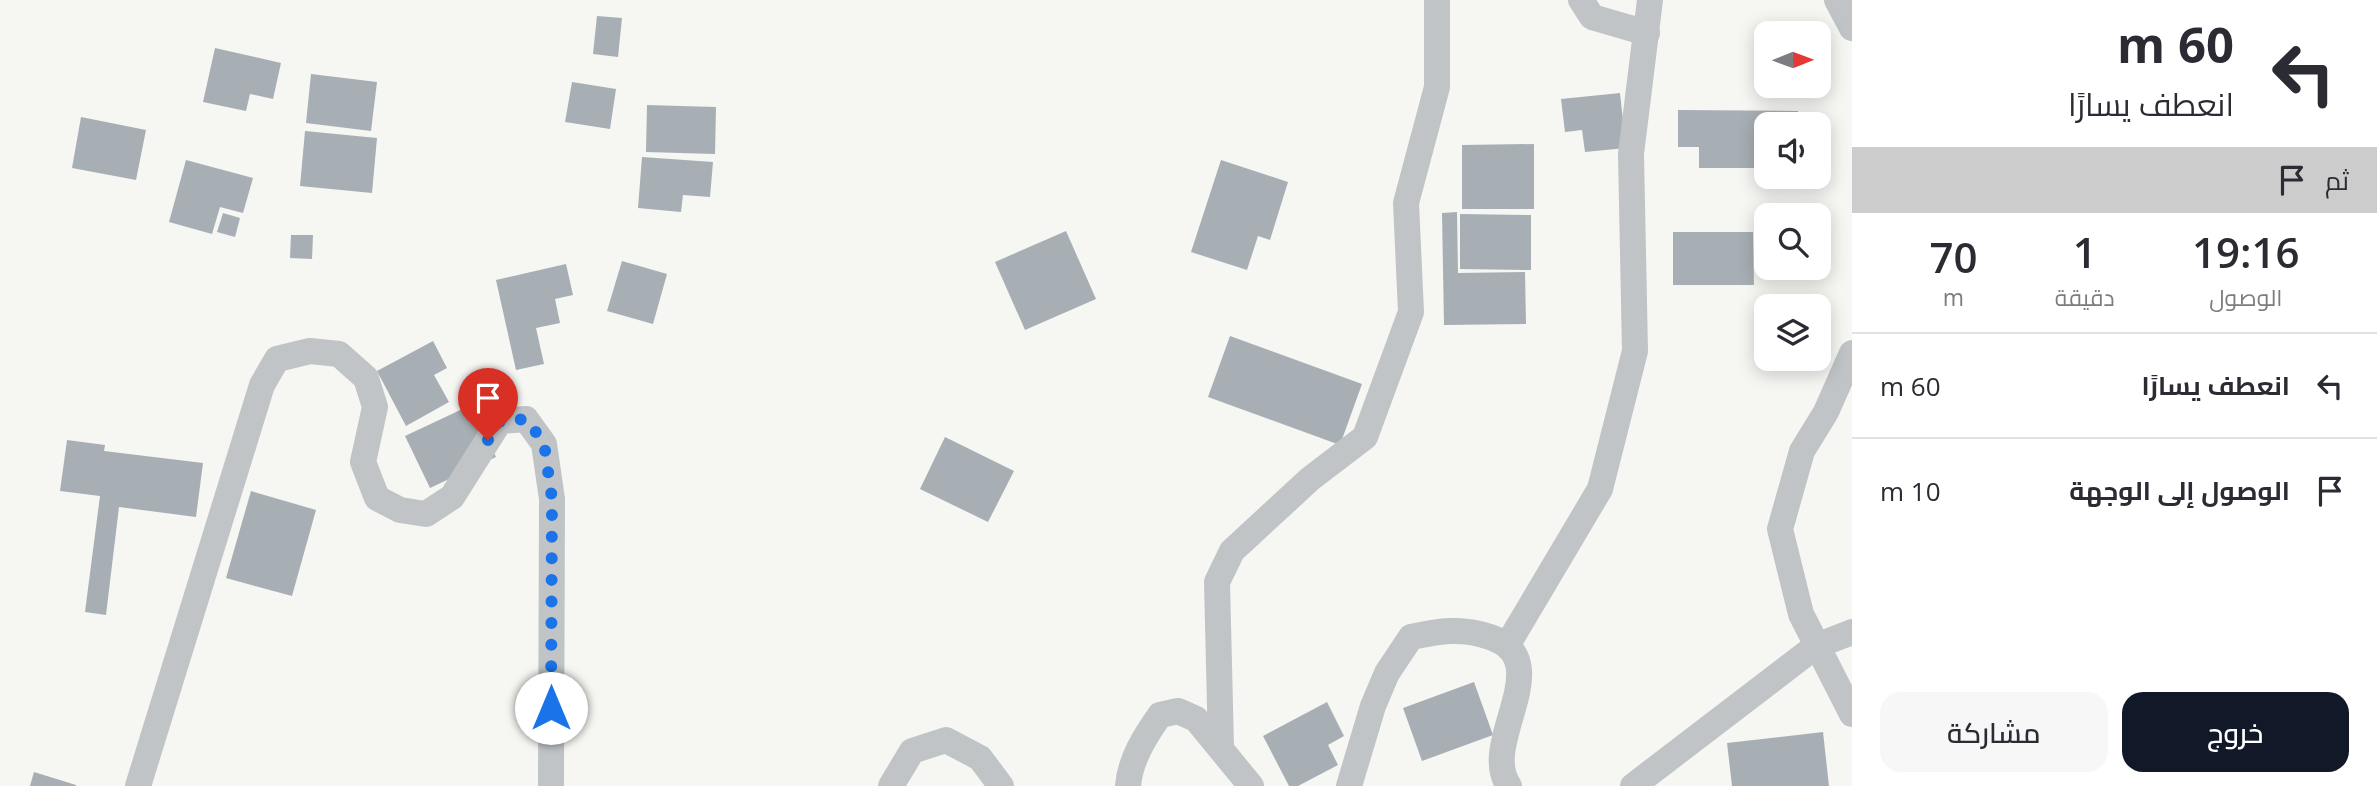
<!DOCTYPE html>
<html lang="ar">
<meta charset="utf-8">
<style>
body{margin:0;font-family:"Open Sans",Cairo,sans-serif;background:#f7f7f7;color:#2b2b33;direction:rtl;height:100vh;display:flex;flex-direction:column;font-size:26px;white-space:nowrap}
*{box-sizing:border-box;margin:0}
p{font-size:23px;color:#7c7c81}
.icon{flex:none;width:38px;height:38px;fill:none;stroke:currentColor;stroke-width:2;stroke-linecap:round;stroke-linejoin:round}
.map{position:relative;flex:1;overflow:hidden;direction:ltr}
.details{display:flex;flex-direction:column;background:#fff;width:525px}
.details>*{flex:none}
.banner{background:#fff;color:#2b2b33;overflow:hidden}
.needle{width:46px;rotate:89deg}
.tools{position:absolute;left:1754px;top:21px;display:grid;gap:14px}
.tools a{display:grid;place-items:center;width:77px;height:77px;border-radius:14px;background:#fff;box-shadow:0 4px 18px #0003;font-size:35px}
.pin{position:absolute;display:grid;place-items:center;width:60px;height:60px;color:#fff;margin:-72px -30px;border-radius:50% 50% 50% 0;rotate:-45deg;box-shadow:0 0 7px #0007}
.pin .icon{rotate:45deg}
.me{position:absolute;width:77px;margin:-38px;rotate:0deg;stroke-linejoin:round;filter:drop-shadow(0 0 5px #0008)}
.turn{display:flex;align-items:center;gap:24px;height:147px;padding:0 28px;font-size:32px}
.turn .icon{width:91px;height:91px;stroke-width:2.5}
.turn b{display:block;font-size:49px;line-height:60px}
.then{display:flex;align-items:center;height:66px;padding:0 28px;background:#0003;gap:14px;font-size:26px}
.eta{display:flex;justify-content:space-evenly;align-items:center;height:119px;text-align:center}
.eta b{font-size:42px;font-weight:600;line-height:49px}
.button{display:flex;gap:14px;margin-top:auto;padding:14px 28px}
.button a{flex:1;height:80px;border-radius:21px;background:#111827;color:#fff;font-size:28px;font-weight:600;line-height:80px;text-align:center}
.button a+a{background:#f7f7f7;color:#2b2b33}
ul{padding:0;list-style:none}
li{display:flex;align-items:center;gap:21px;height:105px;padding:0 28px;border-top:2px solid #e1e1e2}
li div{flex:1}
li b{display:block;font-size:26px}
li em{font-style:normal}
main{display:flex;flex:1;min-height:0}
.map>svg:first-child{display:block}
.building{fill:#a7afb4}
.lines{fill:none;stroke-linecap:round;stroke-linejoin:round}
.street{stroke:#c0c4c7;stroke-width:26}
.route{stroke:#1a73e8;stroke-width:12;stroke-dasharray:0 21.6}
</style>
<main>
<section class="details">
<div class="banner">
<div class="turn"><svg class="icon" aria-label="left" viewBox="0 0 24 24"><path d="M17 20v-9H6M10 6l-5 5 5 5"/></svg><div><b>60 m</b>انعطف يسارًا</div></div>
<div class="then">ثم<svg class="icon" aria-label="arrive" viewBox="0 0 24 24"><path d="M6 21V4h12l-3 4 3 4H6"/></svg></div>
</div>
<div class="eta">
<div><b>19:16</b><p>الوصول</p></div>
<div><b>1</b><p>دقيقة</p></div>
<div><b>70</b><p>m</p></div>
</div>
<ul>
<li><svg class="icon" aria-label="left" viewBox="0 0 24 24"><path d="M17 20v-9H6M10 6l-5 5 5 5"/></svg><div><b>انعطف يسارًا</b></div><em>60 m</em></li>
<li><svg class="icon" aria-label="arrive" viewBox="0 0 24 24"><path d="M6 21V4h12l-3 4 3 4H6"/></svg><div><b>الوصول إلى الوجهة</b></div><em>10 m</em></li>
</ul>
<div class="button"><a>خروج</a><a>مشاركة</a></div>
</section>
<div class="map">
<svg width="1852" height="786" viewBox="0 0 1852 786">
<rect width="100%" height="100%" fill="#f6f6f3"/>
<g class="building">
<path d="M597 16 622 18 618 57 593 54Z"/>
<path d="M215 48 281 63 273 99 250 94 246 111 203 102Z"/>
<path d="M311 74 377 82 371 131 306 123Z"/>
<path d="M572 82 616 89 610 129 565 122Z"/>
<path d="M1620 93 1626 148 1585 152 1582 130 1565 132 1561 99Z"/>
<path d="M647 105 716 107 715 154 646 152Z"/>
<path d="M1678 110 1798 111V124H1766V168H1699V147H1678Z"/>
<path d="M81 117 146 130 136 180 72 168Z"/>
<path d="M305 131 377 138 372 193 300 186Z"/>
<path d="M1534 144V209H1462V145Z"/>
<path d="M642 157 713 162 710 197 683 195 681 212 638 208Z"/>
<path d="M186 160 253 178 243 213 220 207 212 234 169 222Z"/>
<path d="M1221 160 1288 182 1270 240 1258 236 1247 270 1191 252Z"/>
<path d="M1457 212 1458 273 1525 272 1526 324 1444 325 1442 213Z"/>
<path d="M223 213 240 218 235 237 217 232Z"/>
<path d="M1460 214 1531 215V270L1460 269Z"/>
<path d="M1066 231 1096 299 1025 330 995 262Z"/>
<path d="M1673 232H1753L1754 285H1673Z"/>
<path d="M291 235H313L312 259 290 258Z"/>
<path d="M622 261 667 274 653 324 607 311Z"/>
<path d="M566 264 573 295 555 299 560 323 536 328 544 364 516 370 496 280Z"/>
<path d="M1230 336 1362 384 1340 445 1208 397Z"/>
<path d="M433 341 447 368 434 375 449 402 406 426 377 371Z"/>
<path d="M471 405 496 457 430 488 405 436Z"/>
<path d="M945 437 1014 471 988 522 920 489Z"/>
<path d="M67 440 105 445 104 451 203 463 196 517 119 507 106 615 85 612 100 496 60 491Z"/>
<path d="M251 491 316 510 292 596 226 578Z"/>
<path d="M1474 682 1493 735 1422 761 1403 708Z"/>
<path d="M1327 702 1344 736 1328 745 1338 765 1298 786H1289L1263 736Z"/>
<path d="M1823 732 1829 786H1732L1727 743Z"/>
<path d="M34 772 76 785V786H30Z"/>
</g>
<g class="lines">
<g class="street">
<path d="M1581 0 1592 17 1647 33"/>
<path d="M1837 0 1852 28"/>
<path d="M1852 353 1826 412 1802 451 1780 529 1801 614 1852 714"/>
<path d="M1508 644 1600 489 1635 351 1631 154 1650 0"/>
<path d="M1221 748 1217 582 1232 551 1310 479 1365 437 1411 312 1406 203 1437 87V0"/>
<path d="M138 786 262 385 277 359 310 351 339 354 366 378 375 407 363 462 377 498 400 510 426 514 452 497 500 421 526 419 544 444 552 499 551 786"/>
<path d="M891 786 912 751 946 740 980 758 1001 786"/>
<path d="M1128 786C1130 760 1145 736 1160 715L1178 711 1196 719 1251 786"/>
<path d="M1349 786 1373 706 1387 673 1411 637C1439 631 1462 627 1490 637 1560 661 1478 743 1509 786"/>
<path d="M1633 786 1816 646 1852 632"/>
</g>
</g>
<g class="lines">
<path class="route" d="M488 440 500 421 526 419 544 443 552 499 551 708"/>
</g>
</svg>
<div class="tools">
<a><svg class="needle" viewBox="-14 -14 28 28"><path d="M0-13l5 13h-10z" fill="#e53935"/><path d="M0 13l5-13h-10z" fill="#7c7c81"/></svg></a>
<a><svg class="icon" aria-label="sound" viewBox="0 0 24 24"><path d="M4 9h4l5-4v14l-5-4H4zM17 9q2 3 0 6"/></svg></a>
<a><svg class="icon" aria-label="search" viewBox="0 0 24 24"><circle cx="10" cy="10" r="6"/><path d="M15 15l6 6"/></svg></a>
<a><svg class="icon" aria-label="layers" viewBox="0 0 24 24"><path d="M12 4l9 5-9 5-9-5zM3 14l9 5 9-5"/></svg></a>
</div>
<div class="pin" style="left:488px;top:440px;background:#d93025"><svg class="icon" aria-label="arrive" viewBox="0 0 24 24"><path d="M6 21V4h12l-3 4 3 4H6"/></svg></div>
<svg class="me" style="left:551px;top:708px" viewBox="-20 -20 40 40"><circle r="19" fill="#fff"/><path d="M0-13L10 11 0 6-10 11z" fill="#1a73e8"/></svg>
</div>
</main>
